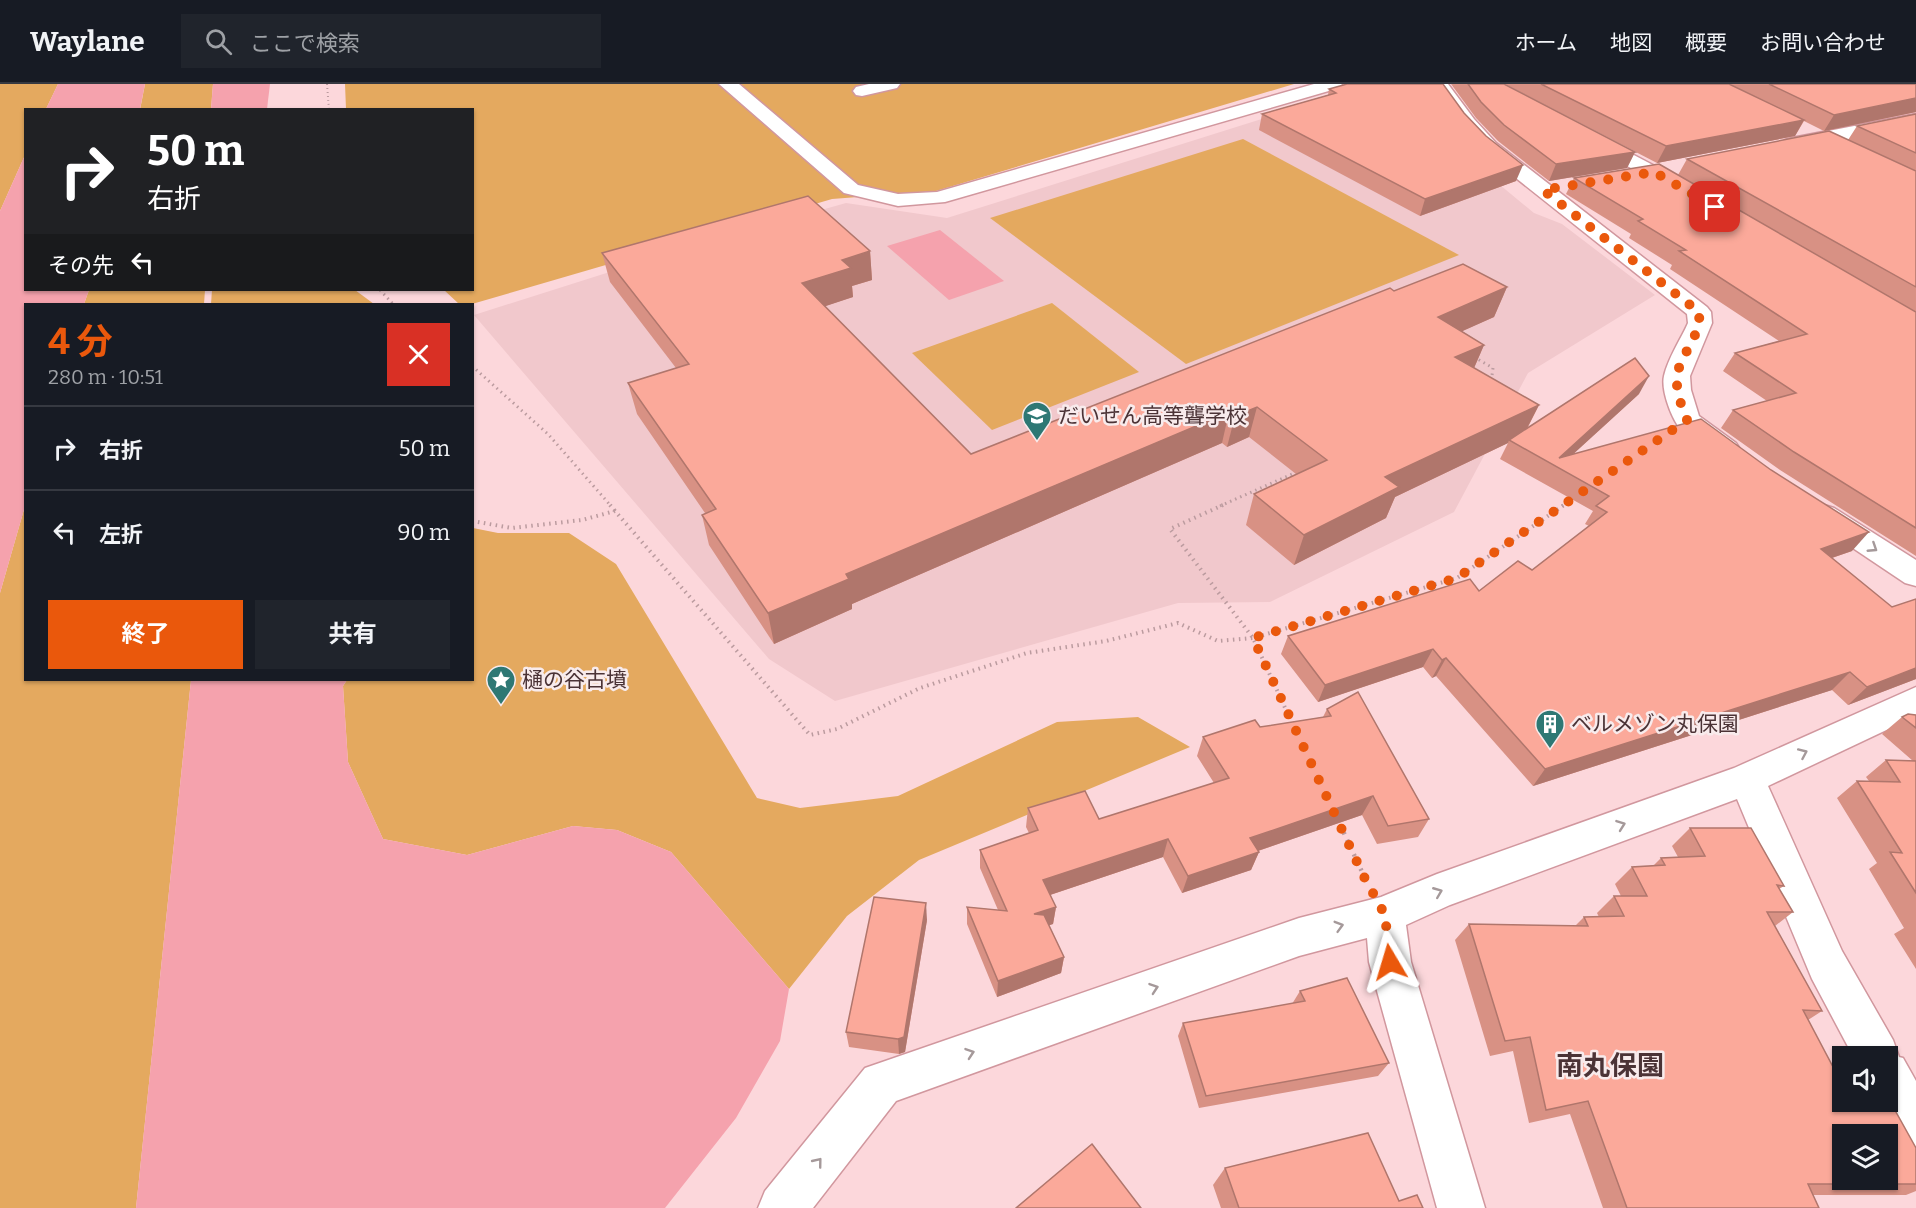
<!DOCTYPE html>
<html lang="ja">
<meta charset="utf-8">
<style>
body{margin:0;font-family:Bitter,"Noto Sans JP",serif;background:#20242c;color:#f1f3f6;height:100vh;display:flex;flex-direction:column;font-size:22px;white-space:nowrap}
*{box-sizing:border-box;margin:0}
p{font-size:20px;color:#9ea1a6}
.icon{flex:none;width:33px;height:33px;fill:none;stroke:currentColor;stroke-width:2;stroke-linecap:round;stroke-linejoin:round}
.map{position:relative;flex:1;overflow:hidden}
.sheet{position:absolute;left:24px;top:219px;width:450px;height:378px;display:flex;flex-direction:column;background:#171b24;border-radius:0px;box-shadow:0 2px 4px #0004}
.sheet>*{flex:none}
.top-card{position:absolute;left:24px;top:24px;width:450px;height:183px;border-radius:0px;box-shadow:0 2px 4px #0004;background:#202124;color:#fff;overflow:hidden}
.tools{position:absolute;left:1832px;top:962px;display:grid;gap:12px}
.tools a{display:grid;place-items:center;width:66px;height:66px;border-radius:0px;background:#171b24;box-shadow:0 2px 4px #0004;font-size:30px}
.pin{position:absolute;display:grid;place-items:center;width:51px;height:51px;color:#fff;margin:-26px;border-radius:12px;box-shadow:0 3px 9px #0006}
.me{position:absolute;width:66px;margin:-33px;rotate:353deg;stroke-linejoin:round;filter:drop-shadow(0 0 4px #0008)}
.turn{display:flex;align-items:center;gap:21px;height:126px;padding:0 24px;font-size:27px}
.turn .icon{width:78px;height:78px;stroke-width:2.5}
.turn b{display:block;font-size:42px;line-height:51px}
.then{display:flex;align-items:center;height:57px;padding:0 24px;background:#0003;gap:12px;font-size:22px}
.round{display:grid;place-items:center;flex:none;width:63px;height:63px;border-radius:0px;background:#20242c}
.head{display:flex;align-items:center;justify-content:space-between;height:102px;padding:0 24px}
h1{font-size:36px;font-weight:700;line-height:45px;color:#ea580c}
.primary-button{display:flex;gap:12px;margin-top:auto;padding:12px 24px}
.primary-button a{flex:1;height:69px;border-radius:0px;background:#ea580c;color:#fff;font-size:24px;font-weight:700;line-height:69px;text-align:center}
.primary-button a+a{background:#20242c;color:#f1f3f6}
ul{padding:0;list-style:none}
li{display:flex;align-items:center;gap:18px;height:84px;padding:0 24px;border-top:2px solid #363941}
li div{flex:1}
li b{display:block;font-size:22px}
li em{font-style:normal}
header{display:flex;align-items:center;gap:36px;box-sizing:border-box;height:84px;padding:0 30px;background:#171b24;border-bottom:2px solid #363941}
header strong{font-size:28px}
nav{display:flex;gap:33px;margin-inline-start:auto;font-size:21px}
.search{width:420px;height:54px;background:#20242c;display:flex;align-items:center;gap:15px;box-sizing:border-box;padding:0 21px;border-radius:0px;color:#9ea1a6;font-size:22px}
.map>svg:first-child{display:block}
.built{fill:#f1c8cc}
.green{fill:#e4a95f}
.water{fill:#f5a2ad}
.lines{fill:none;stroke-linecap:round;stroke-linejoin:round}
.minor-casing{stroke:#d1979e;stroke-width:3}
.path-far3{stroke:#bb9b9f;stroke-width:2;stroke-dasharray:1 3;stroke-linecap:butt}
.path-far2{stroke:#bb9b9f;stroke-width:3;stroke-dasharray:1.5 4;stroke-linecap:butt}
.path-far1{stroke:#bb9b9f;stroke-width:4;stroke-dasharray:1.5 4.5;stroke-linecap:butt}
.path{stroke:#bb9b9f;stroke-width:4.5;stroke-dasharray:2 6;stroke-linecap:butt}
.minor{fill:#fff;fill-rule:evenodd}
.wall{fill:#d89184}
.shaded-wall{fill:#b0766c}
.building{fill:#fba99a;stroke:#b0766c;stroke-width:1.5;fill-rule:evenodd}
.oneway{stroke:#a5999a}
.route{stroke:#ea580c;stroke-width:10;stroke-dasharray:0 18}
.labels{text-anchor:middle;stroke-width:5;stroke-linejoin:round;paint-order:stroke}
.poi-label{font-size:21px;fill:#4b3336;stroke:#f8ebec;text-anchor:start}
.near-neighbourhood-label{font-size:27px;font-weight:bold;fill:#4b3336;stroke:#f8ebec}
</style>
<header>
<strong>Waylane</strong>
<div class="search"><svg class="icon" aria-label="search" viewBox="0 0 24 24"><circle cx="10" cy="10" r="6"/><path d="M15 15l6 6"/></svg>ここで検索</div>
<nav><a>ホーム</a><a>地図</a><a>概要</a><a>お問い合わせ</a></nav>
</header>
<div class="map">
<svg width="1916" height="1124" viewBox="0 0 1916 1124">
<rect width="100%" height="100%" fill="#fcd7db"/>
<path class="built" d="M1373 0 1431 44 1534 129 1562 140 1655 211 1528 289 1454 428 1270 518 1178 519 835 617 769 575 474 231 679 166 846 119 947 134Z"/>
<g class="green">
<path d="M0 0H58L46 25 26 26 25 71 0 127Z"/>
<path d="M145 0H213L211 25 140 26Z"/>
<path d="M345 0H1294L936 107 832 115 472 220H459L444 206H472V26L346 25Z"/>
<path d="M1243 55 1459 171 1186 280 990 134Z"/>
<path d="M89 206H205L204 220H84Z"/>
<path d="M212 206H355L374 220H211Z"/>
<path d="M1052 219 1139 288 992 346 912 269Z"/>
<path d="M25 422 26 596H191L136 1124H0V509Z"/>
<path d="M473 444 498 449H569L616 480 757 714 800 724 898 712 1057 638 1138 633 1190 663 919 776 847 832 789 905 671 768 617 746 573 742 467 771 383 755 348 678 343 602 347 596H472Z"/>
</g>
<g class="water">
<path d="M58 0H145L140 25H46Z"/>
<path d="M213 0H270L267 25H211Z"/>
<path d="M25 71 26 206H89L84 220H26L25 422 0 509V127Z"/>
<path d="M940 146 1004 197 949 216 887 162Z"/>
<path d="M191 596H347L343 602 348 678 383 755 467 771 573 742 617 746 671 768 789 905 780 957 736 1034 665 1124H136Z"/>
</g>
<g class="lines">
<g class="minor-casing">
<g id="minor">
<path d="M719 0H739L858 101 898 110 937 108 1314 0H1342L1339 4 945 118 898 122 844 109Z"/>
<path d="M869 0H900L897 4 862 12 856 11 853 7 856 3Z"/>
<path d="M1430 0H1448L1474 35 1496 59 1707 223 1711 228 1712 239 1690 292 1691 306 1699 332 1736 359 1740 365 1736 371C1713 377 1695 355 1678 342 1670 330 1661 305 1664 292 1668 274 1681 255 1688 239L1687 230 1482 67 1460 43Z"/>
<path d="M1916 30V42L1792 66 1785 64 1782 60 1785 56 1792 54Z"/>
<path d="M1592 49 1689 100 1692 104 1689 108H1675L1585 59 1582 55 1585 51Z"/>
<path d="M1824 421 1834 424 1916 476V502L1905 499 1814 438 1809 431 1814 424Z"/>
<path d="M1916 603V632L1768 702 1842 867 1893 956 1899 973 1903 974 1916 997V1065L1900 1058 1877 1017H1887V972H1853L1812 895 1737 715 1450 821 1406 841 1411 878 1485 1124H1437L1369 878 1367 854 1299 872 896 1017 813 1124H758L765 1107 865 984 1299 834 1381 813 1437 790 1734 684Z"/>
</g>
</g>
<path class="path-far3" d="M327 0 329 26"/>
<g class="path-far2">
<path d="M380 206 393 220"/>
<path d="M1474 273 1493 284 1491 299"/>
<path d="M472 282 548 350 611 422"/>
<path d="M1220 422 1299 387"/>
<path d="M1562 422 1574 414"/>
</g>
<g class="path-far1">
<path d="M610 421 615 427"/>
<path d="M1223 421 1170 445 1253 554 1293 641"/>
<path d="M472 437 512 444 582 436 615 427 810 651 837 645 920 604 1027 569 1106 557 1178 539 1218 557 1253 554 1457 494 1564 421"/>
</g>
<path class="path" d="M1337 734 1363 790"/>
<use href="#minor" class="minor"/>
</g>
<g class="wall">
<path d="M1451 0H1504L1635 68 1627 84 1549 97 1498 57 1476 34Z"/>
<path d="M1505 0H1916V28L1824 47 1804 37 1795 52 1657 79Z"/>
<path d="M1329 5 1464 29 1516 97 1420 132 1259 46 1262 30 1328 11Z"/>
<path d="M1916 30V472L1780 386 1721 344 1733 326 1767 317 1723 287 1735 269 1779 257 1670 185 1672 181 1629 154 1631 150 1566 110 1574 94 1678 91 1687 75 1848 56 1857 42Z"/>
<path d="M870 167 872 196 852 202 853 213 825 222 971 370 1394 207 1507 203 1494 233 1462 247 1484 261 1474 284 1539 321 1527 345 1639 310 1573 370 1852 467 1832 474 1916 595 1848 621 1832 606 1533 702 1436 592 1432 594 1423 583 1318 618 1281 570 1288 552 1479 507 1532 486 1589 442 1585 440 1593 427 1500 375 1508 359 1395 413 1386 434 1294 481 1246 441 1254 410 1296 390 1249 353 1227 363 1222 359 852 520V525L774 560 709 461 702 431 705 429 637 330 628 299 676 284 610 198 602 169Z"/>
<path d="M1327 625 1429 735 1418 753 1377 760 1362 731 1258 767 1259 768 1251 786 1182 809 1163 773 1050 811 1056 823 1053 840 1049 841 1064 873 1061 889 997 913 967 840V823L998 826 980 784V766L1029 749 1026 743 1028 724 1099 735 1214 699 1197 672 1203 653 1323 633Z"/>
<path d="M1916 631V885L1894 850 1904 844 1869 785 1877 779 1837 714 1857 697H1869L1866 693 1886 676 1913 677 1882 650 1902 633Z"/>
<path d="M1690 744 1784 802 1779 805 1793 828 1775 842 1822 927 1808 936 1842 1017 1916 1064V1107L1906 1111H1813L1819 1124H1603L1570 1030 1529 1039 1513 967 1490 972 1455 856 1469 840 1575 842 1584 833H1599L1597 829 1614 812H1621L1615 800 1632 783 1653 782 1661 774 1678 773 1672 762Z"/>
<path d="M927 836 905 968 899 970 849 963 846 948Z"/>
<path d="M1300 907 1389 979 1378 992 1199 1024 1178 952 1183 939 1292 920Z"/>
<path d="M1225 1084 1399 1117 1423 1124H1221L1213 1101Z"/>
</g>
<g class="shaded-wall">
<path d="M1916 14V28L1824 47 1834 31Z"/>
<path d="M1804 36 1795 52 1657 79 1666 62Z"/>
<path d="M1635 68 1627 84 1549 97 1556 80Z"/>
<path d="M1523 81 1516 97 1420 132 1425 115Z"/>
<path d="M870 167 872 196 852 202 853 213 805 229 802 199 842 176Z"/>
<path d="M1507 203 1494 233 1427 263 1438 233Z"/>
<path d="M1484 261 1471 291 1455 273Z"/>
<path d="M1649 292 1639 310 1558 384 1559 374Z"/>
<path d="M1539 321 1523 352 1509 356 1508 359 1395 413 1386 434 1294 481 1304 451 1385 393Z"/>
<path d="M1257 323 1249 353 1227 363 1235 332Z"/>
<path d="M1229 328 1222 359 852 520V525L774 560 768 529 846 490Z"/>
<path d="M1869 448 1852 467 1805 483 1821 465Z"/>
<path d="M1433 565 1423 583 1318 618 1325 601Z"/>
<path d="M1446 574 1436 592 1432 594 1442 576Z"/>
<path d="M1916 584V595L1848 621 1867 603Z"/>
<path d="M1850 588 1832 606 1533 702 1545 685Z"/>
<path d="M1373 712 1362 731 1243 772 1250 754Z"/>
<path d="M1168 755 1163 773 1041 814 1043 796Z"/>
<path d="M1259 768 1251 786 1182 809 1188 792Z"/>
<path d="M926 819 927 836 905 968 899 970 898 955Z"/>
<path d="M1056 823 1053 840 1032 847 1034 830Z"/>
<path d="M1064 873 1061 889 997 913 998 897Z"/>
</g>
<g class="building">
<path d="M1347 0H1443L1464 29 1486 52 1523 81 1425 115 1262 30 1336 9 1329 5Z"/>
<path d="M1468 0H1504L1635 68 1556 80 1504 41 1481 18Z"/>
<path d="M1541 0H1729L1804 36 1666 62Z"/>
<path d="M1769 0H1916V14L1834 31Z"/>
<path d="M1916 30V69L1857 42Z"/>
<path d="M1829 47 1916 87V203L1687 75Z"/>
<path d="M1659 80 1916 228V444L1794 368 1733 326 1796 309 1735 269 1807 250 1679 167 1686 166 1638 137 1643 135 1574 94Z"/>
<path d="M808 112 870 167 842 176 851 184 802 199 971 370 1390 204 1394 207 1463 180 1507 203 1438 233 1484 261 1455 273 1539 321 1385 393 1399 403 1304 451 1254 410 1327 376 1257 323 1235 332 1229 328 846 490 849 495 768 529 702 431 716 425 628 299 689 280 602 169Z"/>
<path d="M1635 274 1649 292 1559 374 1701 335 1771 386 1869 448 1821 465 1892 523 1916 515V584L1867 603 1850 588 1545 685 1446 574 1442 576 1433 565 1325 601 1288 552 1470 495 1479 507 1518 477 1532 486 1607 428 1596 422 1609 412 1509 356Z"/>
<path d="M1358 608 1429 735 1388 742 1373 712 1250 754 1259 768 1188 792 1168 755 1043 796 1056 823 1034 830 1044 831 1064 873 998 897 967 823 1007 827 980 766 1038 746 1028 724 1085 707 1099 735 1229 694 1203 653 1255 636 1260 643 1331 632 1327 625Z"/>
<path d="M1908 630 1916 631V644L1902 633Z"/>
<path d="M1886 676 1916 677V809L1890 768 1902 769 1857 697 1900 698Z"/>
<path d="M1690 744H1751L1784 802 1777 801 1793 828H1767L1822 927 1803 926 1842 1000V1017H1887V1012L1916 1064V1100H1808L1819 1124H1627L1588 1017 1546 1026 1530 953 1505 957 1469 840 1588 842 1584 833 1624 832 1614 812H1647L1632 783 1665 781 1661 774 1705 772ZM1842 1050H1887V1095H1842Z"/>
<path d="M874 813 926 819 904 953 898 955 846 948Z"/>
<path d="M1347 894 1389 979 1206 1012 1183 939 1305 917 1300 907Z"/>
<path d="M1368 1049 1399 1117 1417 1111 1423 1124H1239L1225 1084Z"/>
<path d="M1092 1060 1141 1124H1016Z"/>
</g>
<defs><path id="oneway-chevron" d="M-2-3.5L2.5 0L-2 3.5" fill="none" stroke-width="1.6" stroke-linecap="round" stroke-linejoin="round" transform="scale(1.5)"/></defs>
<g class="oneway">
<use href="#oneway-chevron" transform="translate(1873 464) rotate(33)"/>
<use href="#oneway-chevron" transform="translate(1803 669) rotate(-24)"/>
<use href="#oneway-chevron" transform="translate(1621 741) rotate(-20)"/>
<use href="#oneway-chevron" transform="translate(1438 808) rotate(-22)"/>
<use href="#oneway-chevron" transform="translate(1339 842) rotate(-16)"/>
<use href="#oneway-chevron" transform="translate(1154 904) rotate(-19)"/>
<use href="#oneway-chevron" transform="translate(970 969) rotate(-19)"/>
<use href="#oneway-chevron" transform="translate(818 1078) rotate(-51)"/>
</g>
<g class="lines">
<path class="route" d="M1390 878 1385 831 1363 791 1253 554 1457 494 1687 336C1682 323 1676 309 1677 294 1678 272 1702 253 1699 228L1543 106 1654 88 1715 123"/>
</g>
<defs>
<g id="school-pin" transform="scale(1.5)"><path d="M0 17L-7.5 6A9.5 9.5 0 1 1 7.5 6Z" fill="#2e7874" stroke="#f8ebec"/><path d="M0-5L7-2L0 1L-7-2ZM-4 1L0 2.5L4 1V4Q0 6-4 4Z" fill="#fff"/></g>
<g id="sight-pin" transform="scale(1.5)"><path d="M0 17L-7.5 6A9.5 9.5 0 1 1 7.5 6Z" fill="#2e7874" stroke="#f8ebec"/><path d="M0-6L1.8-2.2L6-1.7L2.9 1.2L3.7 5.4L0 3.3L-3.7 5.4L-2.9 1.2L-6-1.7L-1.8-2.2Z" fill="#fff"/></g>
<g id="building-pin" transform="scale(1.5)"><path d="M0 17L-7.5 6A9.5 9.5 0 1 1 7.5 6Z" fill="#2e7874" stroke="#f8ebec"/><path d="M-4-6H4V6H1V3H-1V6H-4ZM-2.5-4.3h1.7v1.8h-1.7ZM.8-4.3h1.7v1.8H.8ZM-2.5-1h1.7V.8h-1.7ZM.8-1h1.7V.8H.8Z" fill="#fff"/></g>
</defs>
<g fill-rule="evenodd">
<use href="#school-pin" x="1037" y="332"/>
<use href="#sight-pin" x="501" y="596"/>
<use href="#building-pin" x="1550" y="640"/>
</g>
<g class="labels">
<g class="poi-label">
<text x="1058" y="339">だいせん高等聾学校</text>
<text x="522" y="603">樋の谷古墳</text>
<text x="1571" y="647">ベルメゾン丸保園</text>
</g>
<g class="near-neighbourhood-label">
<text x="1610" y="991">南丸保園</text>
</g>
</g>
</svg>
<div class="tools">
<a><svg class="icon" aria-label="sound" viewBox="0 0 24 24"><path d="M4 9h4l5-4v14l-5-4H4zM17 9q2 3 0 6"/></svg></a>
<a><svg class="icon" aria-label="layers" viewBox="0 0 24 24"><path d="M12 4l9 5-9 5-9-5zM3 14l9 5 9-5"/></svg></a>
</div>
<div class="pin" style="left:1715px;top:123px;background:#d93025"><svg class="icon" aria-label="arrive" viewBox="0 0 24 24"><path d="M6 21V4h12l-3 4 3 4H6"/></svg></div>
<svg class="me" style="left:1390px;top:878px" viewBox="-20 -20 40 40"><path d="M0-17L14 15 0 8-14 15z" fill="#ea580c" stroke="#fff" stroke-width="4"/></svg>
<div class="top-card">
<div class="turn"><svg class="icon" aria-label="right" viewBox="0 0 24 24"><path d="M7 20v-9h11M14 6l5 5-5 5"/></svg><div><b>50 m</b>右折</div></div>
<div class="then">その先<svg class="icon" aria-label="left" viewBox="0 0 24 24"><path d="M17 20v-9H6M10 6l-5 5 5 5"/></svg></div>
</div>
<section class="sheet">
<div class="head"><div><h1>4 分</h1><p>280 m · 10:51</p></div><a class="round" style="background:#d93025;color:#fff"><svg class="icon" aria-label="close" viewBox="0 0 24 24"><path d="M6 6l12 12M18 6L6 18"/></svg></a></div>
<ul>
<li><svg class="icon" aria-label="right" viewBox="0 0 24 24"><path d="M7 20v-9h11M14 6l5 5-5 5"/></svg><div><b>右折</b></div><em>50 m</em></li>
<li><svg class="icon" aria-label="left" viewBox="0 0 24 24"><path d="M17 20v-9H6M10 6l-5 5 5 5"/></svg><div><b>左折</b></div><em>90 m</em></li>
</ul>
<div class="primary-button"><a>終了</a><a>共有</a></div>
</section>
</div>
